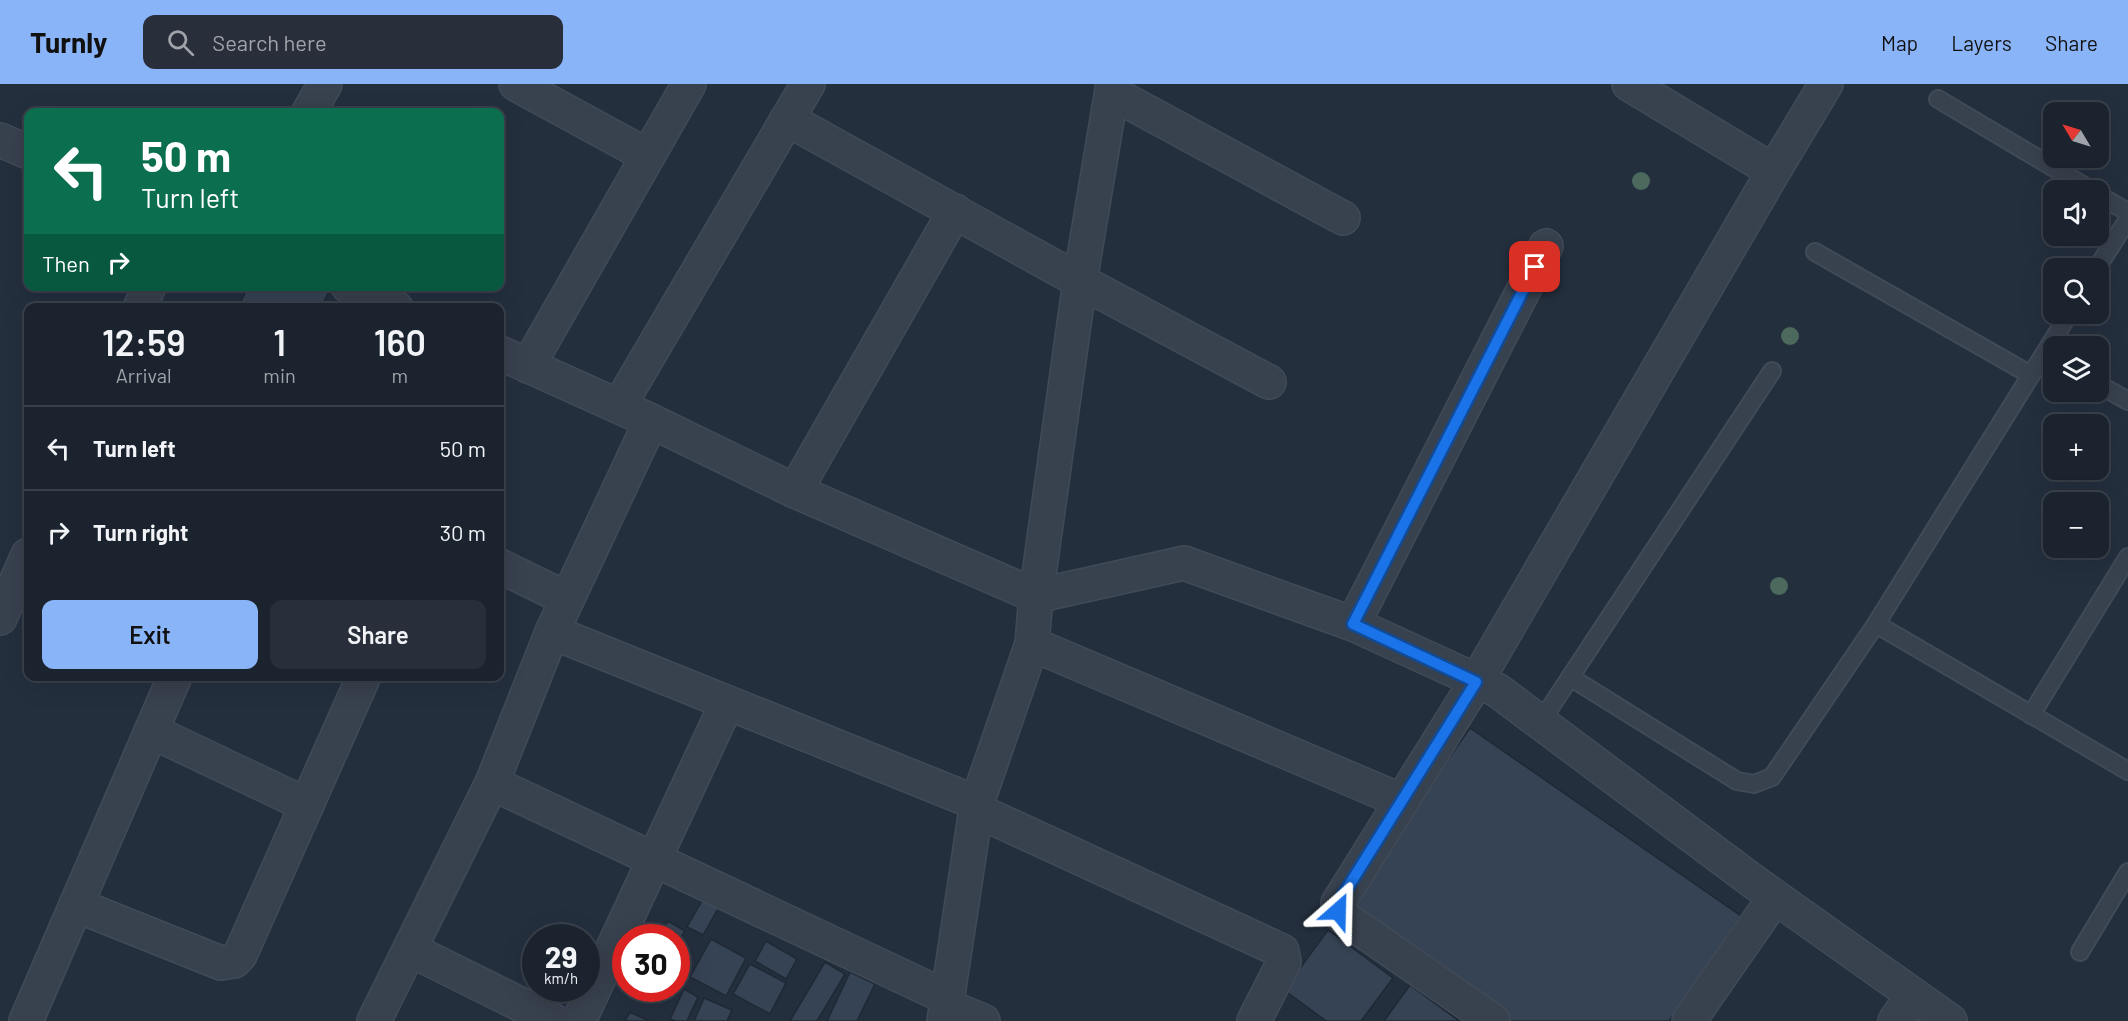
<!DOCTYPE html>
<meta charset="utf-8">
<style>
body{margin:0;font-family:Barlow,sans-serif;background:#282f3a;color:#f1f3f6;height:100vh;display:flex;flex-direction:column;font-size:22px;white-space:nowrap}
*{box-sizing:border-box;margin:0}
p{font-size:20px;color:#a0a4aa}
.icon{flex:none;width:33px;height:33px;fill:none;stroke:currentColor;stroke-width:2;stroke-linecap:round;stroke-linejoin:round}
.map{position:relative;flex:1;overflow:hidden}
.drawer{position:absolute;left:24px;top:219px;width:480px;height:378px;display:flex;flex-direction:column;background:#1b232e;border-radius:12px;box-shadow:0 6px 24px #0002,0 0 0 2px #39404a}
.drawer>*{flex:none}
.hud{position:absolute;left:24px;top:24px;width:480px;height:183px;border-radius:12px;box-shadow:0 6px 24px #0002,0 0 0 2px #39404a;background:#0b6e4f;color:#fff;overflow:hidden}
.needle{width:39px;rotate:308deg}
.tools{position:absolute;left:2043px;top:18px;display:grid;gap:12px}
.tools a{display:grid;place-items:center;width:66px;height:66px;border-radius:12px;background:#1b232e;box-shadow:0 6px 24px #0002,0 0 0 2px #39404a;font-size:30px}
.speed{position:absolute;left:522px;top:840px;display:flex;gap:12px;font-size:30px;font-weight:700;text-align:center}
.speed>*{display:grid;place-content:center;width:78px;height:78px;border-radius:50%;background:#1b232e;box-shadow:0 6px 24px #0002,0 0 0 2px #39404a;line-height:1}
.speed small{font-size:15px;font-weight:400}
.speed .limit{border:9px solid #d22;background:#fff;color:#111}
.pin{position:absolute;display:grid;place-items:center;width:51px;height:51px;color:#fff;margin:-26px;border-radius:12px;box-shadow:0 3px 9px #0006}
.me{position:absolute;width:66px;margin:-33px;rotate:25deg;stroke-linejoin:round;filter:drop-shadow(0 0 4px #0008)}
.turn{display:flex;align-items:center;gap:21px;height:126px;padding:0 18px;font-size:27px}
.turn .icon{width:78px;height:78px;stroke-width:2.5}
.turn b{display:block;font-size:42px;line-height:51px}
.then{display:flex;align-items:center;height:57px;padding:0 18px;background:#0003;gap:12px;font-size:22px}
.eta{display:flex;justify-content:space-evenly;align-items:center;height:102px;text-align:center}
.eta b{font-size:36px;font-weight:600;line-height:42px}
.button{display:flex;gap:12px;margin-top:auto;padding:12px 18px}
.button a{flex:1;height:69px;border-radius:12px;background:#8ab4f8;color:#111;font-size:24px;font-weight:600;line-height:69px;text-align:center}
.button a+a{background:#282f3a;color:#f1f3f6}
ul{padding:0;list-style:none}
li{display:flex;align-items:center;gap:18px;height:84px;padding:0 18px;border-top:2px solid #39404a}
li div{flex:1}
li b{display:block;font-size:22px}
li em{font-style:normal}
header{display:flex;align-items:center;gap:36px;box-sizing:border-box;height:84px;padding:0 30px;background:#8ab4f8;color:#111}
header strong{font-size:28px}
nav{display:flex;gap:33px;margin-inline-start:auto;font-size:21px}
.search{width:420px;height:54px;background:#282f3a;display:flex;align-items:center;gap:15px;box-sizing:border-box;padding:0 21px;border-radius:12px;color:#a0a4aa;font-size:22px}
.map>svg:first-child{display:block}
.building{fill:#364354;stroke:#1f2835;stroke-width:1.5}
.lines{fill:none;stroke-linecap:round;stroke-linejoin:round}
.lane-casing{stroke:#414a57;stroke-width:20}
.street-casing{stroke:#414a57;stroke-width:36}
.lane{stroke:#38414e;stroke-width:16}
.street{stroke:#38414e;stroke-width:33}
.tree{fill:#4b6a5d}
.route-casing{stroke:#114b97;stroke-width:15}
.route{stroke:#1a73e8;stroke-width:10}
</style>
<header>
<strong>Turnly</strong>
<div class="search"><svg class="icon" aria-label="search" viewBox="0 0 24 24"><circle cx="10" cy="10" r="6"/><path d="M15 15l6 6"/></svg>Search here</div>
<nav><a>Map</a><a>Layers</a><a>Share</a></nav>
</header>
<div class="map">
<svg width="2128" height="937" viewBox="0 0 2128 937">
<rect width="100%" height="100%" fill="#242f3e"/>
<g class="building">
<path d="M248 202H319L329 207 321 224H238Z"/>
<path d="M1470 644 1741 832 1669 937H1505L1344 825Z"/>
<path d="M703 815 719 823 703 851 687 843Z"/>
<path d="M668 837 685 847 676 862V854H658Z"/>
<path d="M1328 846 1393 894 1361 937H1326L1284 906Z"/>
<path d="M711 855 746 874 726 912 690 893Z"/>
<path d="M766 857 797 875 786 895 755 877Z"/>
<path d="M825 878 845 890 817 937H790Z"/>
<path d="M750 880 786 899 770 930 733 910Z"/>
<path d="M850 888 875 900 857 937H827Z"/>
<path d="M1410 901 1459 937H1384Z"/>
<path d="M684 905 698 913 687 937H675L670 935Z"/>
<path d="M704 914 732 926 727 937H694Z"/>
<path d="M630 928 649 937H625Z"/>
</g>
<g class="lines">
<g class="lane-casing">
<g id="lane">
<path d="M1938 15 2091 106"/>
<path d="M2098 111 2128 128"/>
<path d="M1815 168 2031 291"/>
<path d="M2097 184 2128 135"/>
<path d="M2098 300 2128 317"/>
<path d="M1876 540 2128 687"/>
<path d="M1570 593 1737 697 1754 700 1772 693 1876 540 2069 230"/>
<path d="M2031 631 2128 473"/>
<path d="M1540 639 1772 287"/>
<path d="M2080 868 2128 788"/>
</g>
</g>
<g class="street-casing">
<g id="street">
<path d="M516 0 648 72"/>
<path d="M1629 0 1760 79 1776 83 1826 0"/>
<path d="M1112 9 1343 134"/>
<path d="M309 28 325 0"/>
<path d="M787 35 1080 197 1269 298"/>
<path d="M0 56 28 68"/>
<path d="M348 202 396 224"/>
<path d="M140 224 149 202"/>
<path d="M500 269 651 337 795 407 1036 512 1184 479 1353 540 1497 606 1754 798 1950 937"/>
<path d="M528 282 689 0"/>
<path d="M619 322 808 0"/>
<path d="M795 407 955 127"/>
<path d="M500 482 567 515"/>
<path d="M0 534 28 471"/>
<path d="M1353 540 1546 162"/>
<path d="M552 548 977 719"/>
<path d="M1032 560 1402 717"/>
<path d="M151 647 307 721"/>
<path d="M492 699 948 914"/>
<path d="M976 726 1282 867 1284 878 1254 937"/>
<path d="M76 821 221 879 234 877 240 871 364 592"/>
<path d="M411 866 554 937"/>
<path d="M947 922 983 937"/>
<path d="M26 937 175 592"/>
<path d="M374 937 492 699 552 548 651 337"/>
<path d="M579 937 727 619"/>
<path d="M944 937 977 719 1032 560 1036 512 1080 197 1113 0"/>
<path d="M1493 937 1343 833 1338 827V819L1476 598 1776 83"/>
<path d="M1689 937 1775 813"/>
<path d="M1895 937 1913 911"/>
</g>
</g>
<use href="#lane" class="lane"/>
<use href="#street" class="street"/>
</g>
<g class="tree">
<circle cx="1641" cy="97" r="9"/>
<circle cx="1790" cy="252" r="9"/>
<circle cx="1779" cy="502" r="9"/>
</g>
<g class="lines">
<g class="route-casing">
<path id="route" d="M1338 827V819L1476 598 1353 540 1535 183"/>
</g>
<use href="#route" class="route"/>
</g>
</svg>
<div class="tools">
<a><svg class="needle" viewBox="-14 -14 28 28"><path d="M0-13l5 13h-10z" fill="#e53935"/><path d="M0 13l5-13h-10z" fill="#a0a4aa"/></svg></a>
<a><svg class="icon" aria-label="sound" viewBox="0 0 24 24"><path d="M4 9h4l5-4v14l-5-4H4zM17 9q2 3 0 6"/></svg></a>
<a><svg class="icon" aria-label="search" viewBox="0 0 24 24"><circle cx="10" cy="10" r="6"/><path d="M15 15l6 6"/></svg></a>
<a><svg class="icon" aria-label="layers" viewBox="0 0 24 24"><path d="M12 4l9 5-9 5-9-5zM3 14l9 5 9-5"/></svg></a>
<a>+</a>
<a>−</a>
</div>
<div class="speed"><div>29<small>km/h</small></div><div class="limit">30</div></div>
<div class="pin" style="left:1535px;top:183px;background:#d93025"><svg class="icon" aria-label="arrive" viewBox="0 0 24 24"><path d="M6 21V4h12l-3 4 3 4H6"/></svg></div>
<svg class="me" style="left:1338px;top:827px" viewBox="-20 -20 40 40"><path d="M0-17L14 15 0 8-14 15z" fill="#1a73e8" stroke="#fff" stroke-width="4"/></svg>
<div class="hud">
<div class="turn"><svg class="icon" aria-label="left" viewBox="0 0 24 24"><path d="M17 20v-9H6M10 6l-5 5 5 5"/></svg><div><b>50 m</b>Turn left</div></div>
<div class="then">Then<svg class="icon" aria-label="right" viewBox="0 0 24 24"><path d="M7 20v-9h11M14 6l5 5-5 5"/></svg></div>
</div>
<section class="drawer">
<div class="eta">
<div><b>12:59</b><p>Arrival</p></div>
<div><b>1</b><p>min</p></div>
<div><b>160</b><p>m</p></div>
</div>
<ul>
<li><svg class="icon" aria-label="left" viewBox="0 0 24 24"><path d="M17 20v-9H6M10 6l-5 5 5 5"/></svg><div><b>Turn left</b></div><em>50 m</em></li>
<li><svg class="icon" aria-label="right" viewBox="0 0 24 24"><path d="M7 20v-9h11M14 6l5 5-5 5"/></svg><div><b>Turn right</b></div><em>30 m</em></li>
</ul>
<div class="button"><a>Exit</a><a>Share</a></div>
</section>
</div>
